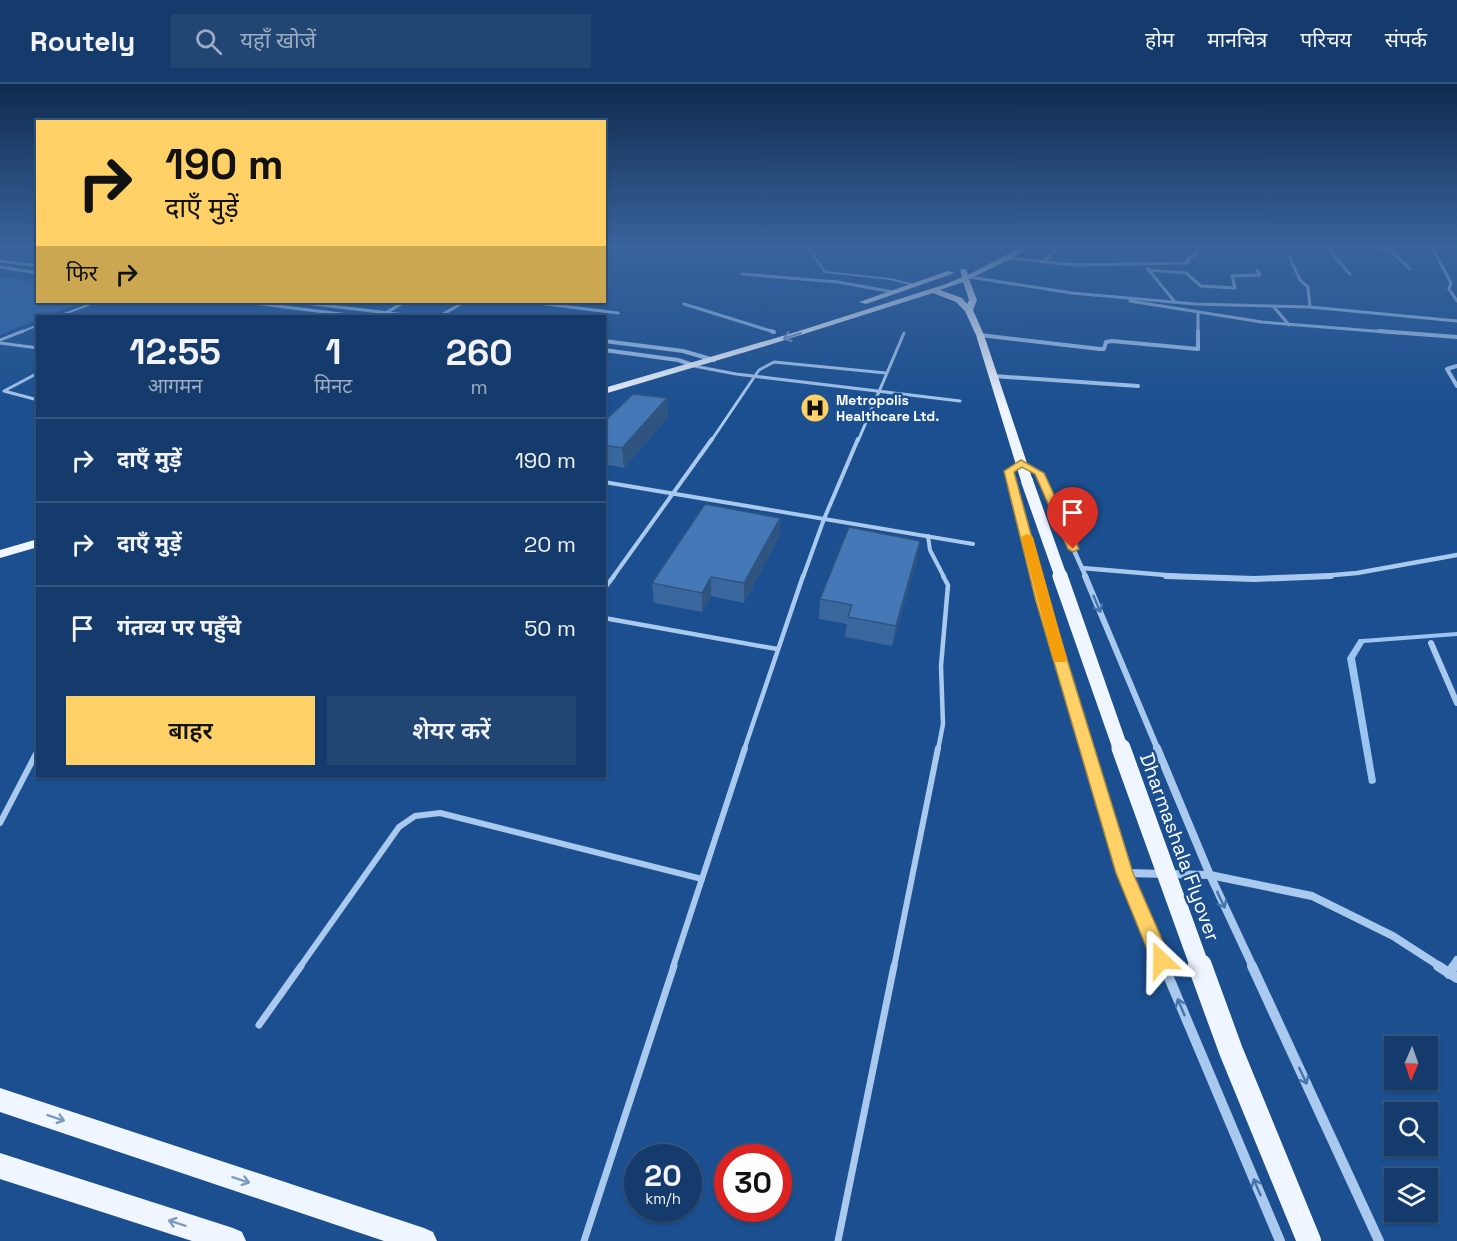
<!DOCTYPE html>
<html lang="hi">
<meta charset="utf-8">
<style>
body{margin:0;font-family:"Space Grotesk","Noto Sans Devanagari",sans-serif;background:#214673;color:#f1f3f6;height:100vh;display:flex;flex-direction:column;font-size:22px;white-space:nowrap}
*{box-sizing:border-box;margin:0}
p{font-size:20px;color:#9dadc1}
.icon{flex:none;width:33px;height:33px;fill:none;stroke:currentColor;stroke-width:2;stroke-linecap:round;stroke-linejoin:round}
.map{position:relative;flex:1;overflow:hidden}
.drawer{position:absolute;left:36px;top:231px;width:570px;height:462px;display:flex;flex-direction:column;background:#143b6b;border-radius:0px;box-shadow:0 2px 4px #0004,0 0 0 2px #33557e}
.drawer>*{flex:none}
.top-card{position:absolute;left:36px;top:36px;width:570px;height:183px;border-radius:0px;box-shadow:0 2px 4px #0004,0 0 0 2px #33557e;background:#ffd166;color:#111;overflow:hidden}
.needle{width:39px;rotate:182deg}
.controls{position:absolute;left:1384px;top:952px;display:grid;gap:12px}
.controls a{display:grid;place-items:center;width:54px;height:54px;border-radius:0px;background:#143b6b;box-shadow:0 2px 4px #0004,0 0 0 2px #33557e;font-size:30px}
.speed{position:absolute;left:624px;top:1060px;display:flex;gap:12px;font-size:30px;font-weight:700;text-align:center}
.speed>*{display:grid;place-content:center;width:78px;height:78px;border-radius:50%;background:#143b6b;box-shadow:0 2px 4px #0004,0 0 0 2px #33557e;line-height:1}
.speed small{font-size:15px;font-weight:400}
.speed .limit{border:9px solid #d22;background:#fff;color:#111}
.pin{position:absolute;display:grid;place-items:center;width:51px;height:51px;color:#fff;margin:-62px -26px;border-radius:50% 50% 50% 0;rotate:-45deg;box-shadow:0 0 6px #0007}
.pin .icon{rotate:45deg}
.me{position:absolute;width:66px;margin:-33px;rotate:337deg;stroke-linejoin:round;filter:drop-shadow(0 0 4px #0008)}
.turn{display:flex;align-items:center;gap:21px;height:126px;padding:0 30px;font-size:27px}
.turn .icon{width:78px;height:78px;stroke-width:2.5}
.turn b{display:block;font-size:42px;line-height:51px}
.then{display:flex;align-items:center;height:57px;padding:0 30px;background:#0003;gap:12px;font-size:22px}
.eta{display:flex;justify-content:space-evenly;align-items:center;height:102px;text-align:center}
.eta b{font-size:36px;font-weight:600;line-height:42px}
.cta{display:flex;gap:12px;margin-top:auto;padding:12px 30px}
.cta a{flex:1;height:69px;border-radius:0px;background:#ffd166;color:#111;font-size:24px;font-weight:600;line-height:69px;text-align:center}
.cta a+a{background:#214673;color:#f1f3f6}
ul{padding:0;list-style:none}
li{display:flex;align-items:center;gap:18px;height:84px;padding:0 30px;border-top:2px solid #33557e}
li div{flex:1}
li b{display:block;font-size:22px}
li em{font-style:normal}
header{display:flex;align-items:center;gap:36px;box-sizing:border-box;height:84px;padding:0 30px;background:#143b6b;border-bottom:2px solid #33557e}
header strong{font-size:28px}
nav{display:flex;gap:33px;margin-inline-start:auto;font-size:21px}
.search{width:420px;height:54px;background:#214673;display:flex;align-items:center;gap:15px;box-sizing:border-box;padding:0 21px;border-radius:0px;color:#9dadc1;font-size:22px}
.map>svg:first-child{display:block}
.green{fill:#2e69ad}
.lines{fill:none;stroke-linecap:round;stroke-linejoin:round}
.stream{fill:#9cc4f0;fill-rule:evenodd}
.service-far5{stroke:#a9c9ee;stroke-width:2}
.service-far4{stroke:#a9c9ee;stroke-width:3}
.service-far3{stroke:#a9c9ee;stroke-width:4}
.service-far2{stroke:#a9c9ee;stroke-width:4.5}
.service-far1{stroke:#a9c9ee;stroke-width:6}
.service{stroke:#a9c9ee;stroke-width:7}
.minor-far5{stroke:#a9c9ee;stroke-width:3}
.minor-far4{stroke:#a9c9ee;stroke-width:4}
.minor-far3{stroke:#a9c9ee;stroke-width:4.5}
.minor-far2{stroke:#a9c9ee;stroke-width:6}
.minor-far1{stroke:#a9c9ee;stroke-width:8}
.minor{stroke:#a9c9ee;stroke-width:10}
.tertiary{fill:#a9c9ee;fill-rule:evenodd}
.primary{fill:#f0f6ff;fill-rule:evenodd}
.primary-bridge-far3{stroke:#f0f6ff;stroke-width:12}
.primary-bridge-far2{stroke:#f0f6ff;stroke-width:15}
.primary-bridge-far1{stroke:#f0f6ff;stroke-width:19}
.primary-bridge{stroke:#f0f6ff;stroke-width:24}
.wall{fill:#3a679d}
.shaded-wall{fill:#305480}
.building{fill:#4478b7;stroke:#305480;stroke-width:1.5}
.oneway{stroke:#7b9ac1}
.oneway2{stroke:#4674ac}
.route{fill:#ffd166;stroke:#a68842;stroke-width:1.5}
.slow{fill:#f59e0b}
.labels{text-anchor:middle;stroke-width:5;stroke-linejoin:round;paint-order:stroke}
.far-poi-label{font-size:14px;font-weight:bold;fill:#fff;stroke:#1b4f8f;text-anchor:start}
.near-street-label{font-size:20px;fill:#fff;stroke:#1b4f8f}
</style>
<header>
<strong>Routely</strong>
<div class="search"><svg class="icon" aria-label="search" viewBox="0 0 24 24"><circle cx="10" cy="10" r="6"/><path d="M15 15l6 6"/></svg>यहाँ खोजें</div>
<nav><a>होम</a><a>मानचित्र</a><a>परिचय</a><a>संपर्क</a></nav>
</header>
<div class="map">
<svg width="1457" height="1157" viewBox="0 0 1457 1157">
<rect width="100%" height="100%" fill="#1b4f8f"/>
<path class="green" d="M0 193 37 198 38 218H83L45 232H38L37 236 0 251Z"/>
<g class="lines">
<path class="stream" d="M1457 548V552L1364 559 1355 574 1376 697 1375 699 1372 700 1369 699 1347 574 1359 555H1362Z"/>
<g class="service-far5">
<path d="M807 162 825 188 890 195 914 201"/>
<path d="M59 232 96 218"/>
<path d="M19 249 38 241"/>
</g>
<g class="service-far4">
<path d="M0 256 23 247"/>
<path d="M0 259 38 264"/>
<path d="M694 282 736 290 960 317"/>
<path d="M38 289 4 307 38 316"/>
<path d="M711 357 759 286 774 278 886 289"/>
<path d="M858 357 904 249"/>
</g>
<g class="service-far3">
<path d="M604 398 973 460"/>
<path d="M928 452 930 466 944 493"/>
<path d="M613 493 712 355"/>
<path d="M803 493 824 435 858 355"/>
</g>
<g class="service-far2">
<path d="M604 505 614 492"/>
<path d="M604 534 777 565"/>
<path d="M744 666 803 492"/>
<path d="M938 666 943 640 941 582 948 501 943 492"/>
</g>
<g class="service-far1">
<path d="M0 739 38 666"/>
<path d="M300 883 399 743 415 732 440 729 702 795"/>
<path d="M673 883 745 664"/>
<path d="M894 883 938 664"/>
</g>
<g class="service">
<path d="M259 941 301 882"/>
<path d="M584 1157 674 882"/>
<path d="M838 1157 894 882"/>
</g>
<g class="minor-far5">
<path d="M1329 162 1335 173 1350 190"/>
<path d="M1374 162 1392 168 1410 185"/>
<path d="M1428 162 1434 167 1451 199 1449 205 1457 217"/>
<path d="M1289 172 1300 196 1308 203 1310 223"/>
<path d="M1010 174 1075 181 1185 179 1189 178 1187 174 1195 171 1199 162"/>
<path d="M0 177 38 182"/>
<path d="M1043 178 1059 162"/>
<path d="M0 183 38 189"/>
<path d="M1147 184 1175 218"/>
<path d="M1148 186 1186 189 1201 202 1235 204 1232 192 1260 191 1257 186"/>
<path d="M742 190 838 198 893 208"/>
<path d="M969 193 1072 209 1195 220 1310 223 1457 237"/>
<path d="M1130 217 1262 238 1399 249"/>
<path d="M245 218 357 232"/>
<path d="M296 218 414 232"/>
<path d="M530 218 618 229"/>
<path d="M684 220 774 248"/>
<path d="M1273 222 1289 241"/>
<path d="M1198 229V249"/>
<path d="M440 232 464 218"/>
</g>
<g class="minor-far4">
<path d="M771 247 774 248"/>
<path d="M1379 247 1457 253"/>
<path d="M980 251 1100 265H1104L1106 258 1112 257 1198 265V247"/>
<path d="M604 257 683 267 714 276"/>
<path d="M604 266 678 276 693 281"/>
<path d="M1457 282 1447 285 1457 302"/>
<path d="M993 292 1138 302"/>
</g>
<g class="minor-far3">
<path d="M1082 484 1189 493"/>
<path d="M1037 493 1009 387 1021 379 1039 389 1086 493"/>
<path d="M1311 493 1357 489 1457 471"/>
</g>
<g class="minor-far2">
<path d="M1036 492 1088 666"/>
<path d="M1085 492 1158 666"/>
<path d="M1166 492 1254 495 1331 492"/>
<path d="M1431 559 1457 619"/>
</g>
<g class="minor-far1">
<path d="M1087 664 1125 789 1165 883"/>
<path d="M1157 664 1210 791 1253 883"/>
<path d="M1125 789 1210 791 1312 812 1393 852 1441 883"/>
<path d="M1453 883 1457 876"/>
</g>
<g class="minor">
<path d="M1164 882 1280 1157"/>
<path d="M1252 882 1379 1157"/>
<path d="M1438 882 1457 894"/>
<path d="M1449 890 1454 882"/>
</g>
<path class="tertiary" d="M401 218H407L384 232H378Z"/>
<g class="primary">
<path d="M1023 162H1031L1011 175 969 195 977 216 973 226 984 251 1033 397 1031 399 1027 400 1021 397 976 251 965 227 956 218 933 209 769 261 604 310V304L796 248 946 200 962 193 960 185H966L968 191ZM963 198 969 216 967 220 962 214 940 206Z"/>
<path d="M948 187 955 189 866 220 859 218Z"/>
<path d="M38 455V463L0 474V466Z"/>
<path d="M0 1004 424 1144 433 1148 437 1157H384L0 1028Z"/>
<path d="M0 1069 233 1144 242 1148 246 1157H192L0 1095Z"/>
</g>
<path class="primary-bridge-far3" d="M1027 397 1061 493"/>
<path class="primary-bridge-far2" d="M1060 492 1121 666"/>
<path class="primary-bridge-far1" d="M1121 664 1200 883"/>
<path class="primary-bridge" d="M1200 882 1231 967 1309 1157"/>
</g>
<g class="wall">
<path d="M667 314 668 333 624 384 604 380V338Z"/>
<path d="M780 434 779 453 744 519 711 512 702 528 654 519 652 499Z"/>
<path d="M917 476 892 562 845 553 847 540 819 535 820 515Z"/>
</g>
<g class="shaded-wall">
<path d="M667 314 668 333 624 384 622 364Z"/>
<path d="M780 434 779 453 744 519V499Z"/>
<path d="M920 457 917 476 892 562 896 542Z"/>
<path d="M711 493V512L702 528V509Z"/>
</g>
<g class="building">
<path d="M633 310 667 314 622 364 604 361V338Z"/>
<path d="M705 420 780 434 744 499 711 493 702 509 652 499Z"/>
<path d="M849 443 920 457 896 542 848 533 852 521 820 515Z"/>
</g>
<defs><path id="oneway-shaft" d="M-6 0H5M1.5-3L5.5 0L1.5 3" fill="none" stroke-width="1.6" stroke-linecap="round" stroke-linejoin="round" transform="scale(1.5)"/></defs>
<g class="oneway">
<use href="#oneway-shaft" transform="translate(792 252) rotate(162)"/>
<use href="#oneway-shaft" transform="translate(56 1034) rotate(18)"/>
<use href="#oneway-shaft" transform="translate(241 1096) rotate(18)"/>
<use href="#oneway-shaft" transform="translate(177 1139) rotate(-162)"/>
</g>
<g class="oneway2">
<use href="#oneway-shaft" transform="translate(1097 520) rotate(67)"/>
<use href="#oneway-shaft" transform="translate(1221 816) rotate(65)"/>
<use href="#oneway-shaft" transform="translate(1181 923) rotate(-113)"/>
<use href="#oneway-shaft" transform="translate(1303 992) rotate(65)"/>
<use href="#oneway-shaft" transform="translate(1257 1103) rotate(-113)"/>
</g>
<linearGradient id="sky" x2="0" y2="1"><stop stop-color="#0f2b4f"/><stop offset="0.5" stop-color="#39639b"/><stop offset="1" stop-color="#39639b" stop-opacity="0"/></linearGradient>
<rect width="1457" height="324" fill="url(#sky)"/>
<path class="route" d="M1021 376 1044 389 1079 465 1073 468 1068 465 1035 390 1022 383 1014 388 1049 517 1133 789 1171 876 1168 882 1161 884 1154 882 1116 789 1036 517 1004 387Z"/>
<path class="slow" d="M1027 450 1033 453 1067 575 1065 578H1055L1053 575 1021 453Z"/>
<defs>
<g id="hospital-disc" transform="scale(1.5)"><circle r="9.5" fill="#ffd166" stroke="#1b4f8f"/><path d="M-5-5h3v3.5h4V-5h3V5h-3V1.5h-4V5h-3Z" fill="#111"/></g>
</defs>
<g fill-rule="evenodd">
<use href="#hospital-disc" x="815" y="324"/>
</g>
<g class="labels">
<g class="far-poi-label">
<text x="836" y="321">Metropolis<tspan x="836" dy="16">Healthcare Ltd.</tspan></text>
</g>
<g class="near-street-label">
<text transform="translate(1180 763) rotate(70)" y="7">Dharmashala Flyover</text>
</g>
</g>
</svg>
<div class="controls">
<a><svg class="needle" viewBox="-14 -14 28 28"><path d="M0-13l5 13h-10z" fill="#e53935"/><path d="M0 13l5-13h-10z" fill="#9dadc1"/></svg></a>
<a><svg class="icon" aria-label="search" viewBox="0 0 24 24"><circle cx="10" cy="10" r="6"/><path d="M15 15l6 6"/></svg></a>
<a><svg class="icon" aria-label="layers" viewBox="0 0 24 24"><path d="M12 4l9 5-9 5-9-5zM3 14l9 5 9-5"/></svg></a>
</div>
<div class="speed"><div>20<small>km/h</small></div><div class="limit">30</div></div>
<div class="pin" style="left:1073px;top:465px;background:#d93025"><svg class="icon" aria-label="arrive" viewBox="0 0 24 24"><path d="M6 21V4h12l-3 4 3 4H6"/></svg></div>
<svg class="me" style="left:1161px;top:876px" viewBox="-20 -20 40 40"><path d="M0-17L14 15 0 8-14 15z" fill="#ffd166" stroke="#fff" stroke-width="4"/></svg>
<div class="top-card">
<div class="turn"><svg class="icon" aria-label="right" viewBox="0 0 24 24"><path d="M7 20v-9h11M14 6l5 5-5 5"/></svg><div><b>190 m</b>दाएँ मुड़ें</div></div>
<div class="then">फिर<svg class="icon" aria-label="right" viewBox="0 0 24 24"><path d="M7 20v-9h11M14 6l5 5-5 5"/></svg></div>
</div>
<section class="drawer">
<div class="eta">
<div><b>12:55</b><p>आगमन</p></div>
<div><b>1</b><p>मिनट</p></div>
<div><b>260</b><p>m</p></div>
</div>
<ul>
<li><svg class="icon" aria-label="right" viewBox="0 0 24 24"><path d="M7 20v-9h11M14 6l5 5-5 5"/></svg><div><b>दाएँ मुड़ें</b></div><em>190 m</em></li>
<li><svg class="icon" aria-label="right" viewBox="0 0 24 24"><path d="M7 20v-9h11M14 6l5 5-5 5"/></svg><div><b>दाएँ मुड़ें</b></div><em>20 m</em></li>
<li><svg class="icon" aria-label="arrive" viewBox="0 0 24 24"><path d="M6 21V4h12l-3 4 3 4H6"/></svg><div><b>गंतव्य पर पहुँचे</b></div><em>50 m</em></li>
</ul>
<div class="cta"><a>बाहर</a><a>शेयर करें</a></div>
</section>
</div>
